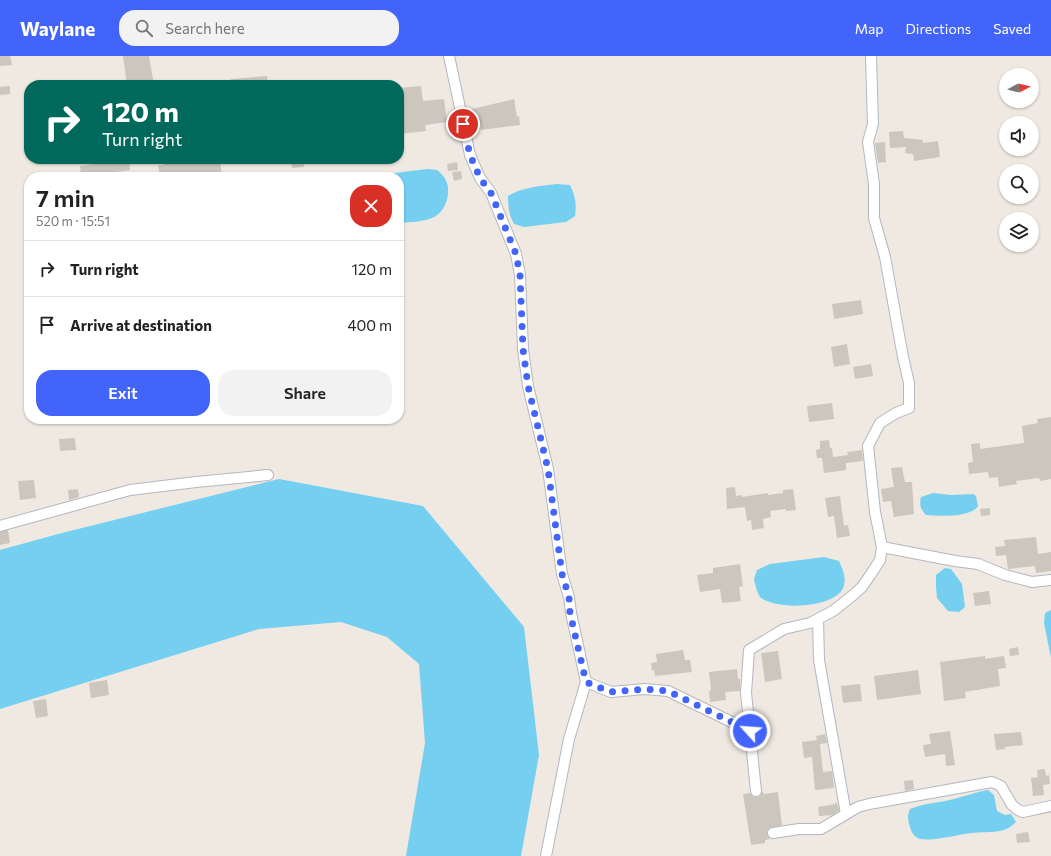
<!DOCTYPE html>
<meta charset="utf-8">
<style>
body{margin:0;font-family:Commissioner,sans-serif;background:#f2f2f2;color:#222;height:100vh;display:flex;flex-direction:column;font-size:15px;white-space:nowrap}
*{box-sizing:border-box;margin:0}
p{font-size:13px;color:#767676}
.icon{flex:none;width:22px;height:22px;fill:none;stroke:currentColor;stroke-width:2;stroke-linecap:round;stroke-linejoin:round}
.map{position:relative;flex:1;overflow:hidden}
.drawer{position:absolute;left:24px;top:116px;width:380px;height:252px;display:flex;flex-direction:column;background:#fff;border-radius:16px;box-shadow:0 1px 3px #0004}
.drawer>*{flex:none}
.hud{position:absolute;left:24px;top:24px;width:380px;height:84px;border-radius:16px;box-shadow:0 1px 3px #0004;background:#00695c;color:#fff;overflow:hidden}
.needle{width:26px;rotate:83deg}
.fabs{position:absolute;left:999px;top:12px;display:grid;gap:8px}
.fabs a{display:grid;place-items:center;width:40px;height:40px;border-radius:50%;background:#fff;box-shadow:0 1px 3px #0004;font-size:20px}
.pin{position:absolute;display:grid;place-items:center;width:34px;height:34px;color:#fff;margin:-17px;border:2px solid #fff;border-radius:50%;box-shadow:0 1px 4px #0007}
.me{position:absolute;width:44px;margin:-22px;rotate:296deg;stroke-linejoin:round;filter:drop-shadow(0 0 3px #0008)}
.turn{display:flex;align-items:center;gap:14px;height:84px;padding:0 12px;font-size:18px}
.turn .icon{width:52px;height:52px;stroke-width:2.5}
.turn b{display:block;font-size:28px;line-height:34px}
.round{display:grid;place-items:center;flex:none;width:42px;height:42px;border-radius:16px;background:#f2f2f2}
.head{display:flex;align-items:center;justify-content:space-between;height:68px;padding:0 12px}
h1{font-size:24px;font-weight:600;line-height:30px}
.cta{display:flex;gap:8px;margin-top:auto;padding:8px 12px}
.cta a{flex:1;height:46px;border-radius:16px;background:#4264fb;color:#fff;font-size:16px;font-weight:600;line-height:46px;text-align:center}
.cta a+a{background:#f2f2f2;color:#222}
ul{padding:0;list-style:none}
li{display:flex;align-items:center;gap:12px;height:56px;padding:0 12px;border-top:1px solid #e0e0e0}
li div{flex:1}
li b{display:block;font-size:15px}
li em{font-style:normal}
header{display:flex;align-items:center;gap:24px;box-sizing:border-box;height:56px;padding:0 20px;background:#4264fb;color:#fff}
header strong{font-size:19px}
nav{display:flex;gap:22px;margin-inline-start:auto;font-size:14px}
.search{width:280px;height:36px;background:#f2f2f2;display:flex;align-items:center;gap:10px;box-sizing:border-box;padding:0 14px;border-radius:16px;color:#767676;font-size:15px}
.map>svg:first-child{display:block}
.water{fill:#75cff0}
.building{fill:#cbc7bf}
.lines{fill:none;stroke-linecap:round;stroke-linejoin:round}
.minor-casing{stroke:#b4b7c1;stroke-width:12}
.minor{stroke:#fff;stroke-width:10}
.route{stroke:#4264fb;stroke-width:7;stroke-dasharray:0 12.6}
</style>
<header>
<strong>Waylane</strong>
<div class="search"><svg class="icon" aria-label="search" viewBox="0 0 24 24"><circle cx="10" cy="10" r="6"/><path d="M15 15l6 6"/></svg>Search here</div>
<nav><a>Map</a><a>Directions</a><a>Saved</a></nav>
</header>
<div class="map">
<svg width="1051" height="800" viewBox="0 0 1051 800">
<rect width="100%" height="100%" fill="#efe9e1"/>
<g class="water">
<path d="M427 113 437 114C439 116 442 118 444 121 452 132 448 152 436 160 426 166 410 166 399 167V121H363Z"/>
<path d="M557 128 570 129C575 139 577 149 575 160L566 166 524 171 514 168C509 159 508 150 508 140 523 131 540 130 557 128Z"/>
<path d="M279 423 423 450 524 571 539 699 521 800H406L425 687 419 608 387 581 341 566 259 573 0 653V494L58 478Z"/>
<path d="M933 437 951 439 973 438 976 440 978 450C970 462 940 460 926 459 921 454 919 449 921 441Z"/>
<path d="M824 501 839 505C843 514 847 522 843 532 835 552 775 555 760 541 757 537 755 528 754 523L757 514 770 508Z"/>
<path d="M945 512 951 513 962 528 965 551 959 556 948 555 937 542 936 531V519Z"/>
<path d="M1051 554V602L1044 567 1045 557Z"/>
<path d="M988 734 994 739 997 755 1005 759 1011 758 1016 766C1004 779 987 775 972 777 960 778 925 788 916 781 913 779 911 775 910 771 908 764 907 760 910 753 924 747 939 747 954 743 966 740 976 736 988 734Z"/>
</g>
<g class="building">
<path d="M0 0H10L12 9 0 10Z"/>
<path d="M123 0H149L154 29H127Z"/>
<path d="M267 20 268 29H231V23Z"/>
<path d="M10 30V38L0 39V31Z"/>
<path d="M421 30 423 45 444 43 447 66 425 69 426 75 399 78V32Z"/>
<path d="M514 43 517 61 519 60 520 69 481 74 480 65H474L472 53Z"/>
<path d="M903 75 904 82 923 84V87L938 85 940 101 914 105 913 98 905 97 906 91 890 92 889 76Z"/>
<path d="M885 86 886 106 878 107 875 87Z"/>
<path d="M120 103H129L130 114 116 116V121H81L80 110 120 105Z"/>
<path d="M193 103H220L222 121H160L158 109H164V107Z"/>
<path d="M291 103H303L304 111 292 112Z"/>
<path d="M457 106 458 114 448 115 447 108Z"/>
<path d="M461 115 462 123 454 125 452 116Z"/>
<path d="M861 244 863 258 834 263 832 248Z"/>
<path d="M847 288 850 308 834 311 831 291Z"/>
<path d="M871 308 873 320 855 323 853 311Z"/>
<path d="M832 347 834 363 809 366 807 350Z"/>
<path d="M1051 361V423L1040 425 1039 422 1016 425 1017 428 999 431 998 421 989 422 988 416 969 418 968 407 973 406 971 388 980 387V393L1024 387 1022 370 1038 367 1037 363Z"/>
<path d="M75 382 76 394 60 395 59 383Z"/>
<path d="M829 384 830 392H832L833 401 848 399 847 396 862 394 863 405 846 407V414L824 417 822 402H817L816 394 820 393V385Z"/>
<path d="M902 411 905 426H912L914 458 894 461 891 445 883 446 881 433 894 431 891 412Z"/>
<path d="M34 424 36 442 20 444 18 425Z"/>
<path d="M735 431 736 440 742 439V441L768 437V439L783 437V434L793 433 796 454 786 455V453L770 455 771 461 763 463 764 472 752 474 751 464 747 465 745 451 727 453 726 432Z"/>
<path d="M78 433 79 441 69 444 68 434Z"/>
<path d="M840 440 844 470 848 469 850 480 837 482 834 460 828 461 825 442Z"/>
<path d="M990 452V459L981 460 980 453Z"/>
<path d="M8 474 10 487 0 489V476Z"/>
<path d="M1036 481 1038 498 1051 496V515L1036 517 1035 510 1008 513 1006 499 996 500 995 491 1005 490 1004 484Z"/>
<path d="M740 508 743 530 739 531 741 545 722 547 720 533 700 536 697 519 713 517V512Z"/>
<path d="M989 535 991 548 975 550 973 537Z"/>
<path d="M1018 591 1019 599 1010 600 1009 593Z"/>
<path d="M683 594 685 604H690L692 616 655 620 654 614 652 615 651 607 657 606 656 598Z"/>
<path d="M778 595 782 623 765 626 761 597Z"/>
<path d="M985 600V603L1004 600 1006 612 998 613 1000 630 965 636 966 642 944 645 940 606Z"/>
<path d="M737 613 738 623H740V635L725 636 726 644 710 646 709 635 711 634 709 616Z"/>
<path d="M918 614 921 638 877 644 874 620Z"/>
<path d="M107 624 109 639 91 642 89 627Z"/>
<path d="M860 628 862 645 843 647 841 630Z"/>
<path d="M46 643 48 660 36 662 33 645Z"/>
<path d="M950 675 955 709 946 710 945 698 925 701 923 689 931 688 929 678Z"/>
<path d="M1021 676 1023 689 1005 691V693L996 694 994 678Z"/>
<path d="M825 678 827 687 820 688 823 716 832 715 834 732 815 734 812 701 804 702 802 686 817 684 816 680Z"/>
<path d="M1045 713 1046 720 1049 719 1050 728 1043 729 1044 739 1033 740 1031 722 1038 721 1037 714Z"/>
<path d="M913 724 914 733 905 735 904 725Z"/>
<path d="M762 735 764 738 778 736 782 769 769 772 767 778 770 783 765 784V787L751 789 743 738 750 737 753 741H757L760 740Z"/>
<path d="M835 747H837L839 755 833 759 819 760 818 751 835 748Z"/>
<path d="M1028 776 1030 786 1017 787 1016 778Z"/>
</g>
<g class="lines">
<g class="minor-casing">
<g id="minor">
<path d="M449 0 470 99 480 122 491 137 516 198 520 219 523 293 528 330 548 413 562 518 569 541 571 557 586 626 611 636 645 633 668 635 750 675"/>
<path d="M0 470 130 434 196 426 268 419"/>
<path d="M882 491 955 505 978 508 1005 519 1032 526 1051 524"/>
<path d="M818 563 819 604 846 758"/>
<path d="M756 735 746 637 749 594 784 573 810 567 833 555 852 540 862 531 871 518 880 504 882 491 875 456 868 390 880 367 896 357 909 352V327L903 301 885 201 874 162V128L868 86 873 68 871 0"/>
<path d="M773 777 799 773H821L858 751 869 748 992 726 1001 730 1012 749 1018 754 1023 756 1051 750"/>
<path d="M546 800 569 683 586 626"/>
</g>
</g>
<use href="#minor" class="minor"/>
</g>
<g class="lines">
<path class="route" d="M463 68 470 99 480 122 491 137 516 198 520 219 523 293 528 330 548 413 562 518 569 541 570 557 586 626 611 636 645 633 668 635 750 675"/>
</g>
</svg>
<div class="fabs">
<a><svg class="needle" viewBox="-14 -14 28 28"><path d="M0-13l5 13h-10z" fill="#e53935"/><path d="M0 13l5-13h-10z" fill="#767676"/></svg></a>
<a><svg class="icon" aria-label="sound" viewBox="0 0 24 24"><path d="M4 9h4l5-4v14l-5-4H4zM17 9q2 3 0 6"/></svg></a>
<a><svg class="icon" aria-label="search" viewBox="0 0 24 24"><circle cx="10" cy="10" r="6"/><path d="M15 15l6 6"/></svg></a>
<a><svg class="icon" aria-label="layers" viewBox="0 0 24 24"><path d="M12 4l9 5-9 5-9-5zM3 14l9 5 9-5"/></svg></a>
</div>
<div class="pin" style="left:463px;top:68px;background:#d93025"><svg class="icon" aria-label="arrive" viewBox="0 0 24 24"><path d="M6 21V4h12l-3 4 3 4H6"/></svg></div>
<svg class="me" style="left:750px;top:675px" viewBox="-20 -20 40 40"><circle r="17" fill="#4264fb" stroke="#fff" stroke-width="3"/><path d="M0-11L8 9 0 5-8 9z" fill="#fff"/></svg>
<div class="hud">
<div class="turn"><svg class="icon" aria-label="right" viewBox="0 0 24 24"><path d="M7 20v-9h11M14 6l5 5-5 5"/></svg><div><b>120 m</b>Turn right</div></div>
</div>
<section class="drawer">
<div class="head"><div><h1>7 min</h1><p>520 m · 15:51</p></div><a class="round" style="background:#d93025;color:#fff"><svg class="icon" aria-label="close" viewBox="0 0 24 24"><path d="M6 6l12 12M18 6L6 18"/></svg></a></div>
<ul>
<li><svg class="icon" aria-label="right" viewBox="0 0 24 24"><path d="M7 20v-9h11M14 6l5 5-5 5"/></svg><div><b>Turn right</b></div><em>120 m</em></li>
<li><svg class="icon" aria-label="arrive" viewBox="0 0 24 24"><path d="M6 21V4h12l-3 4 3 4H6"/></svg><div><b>Arrive at destination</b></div><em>400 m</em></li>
</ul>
<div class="cta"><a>Exit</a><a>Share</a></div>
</section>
</div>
